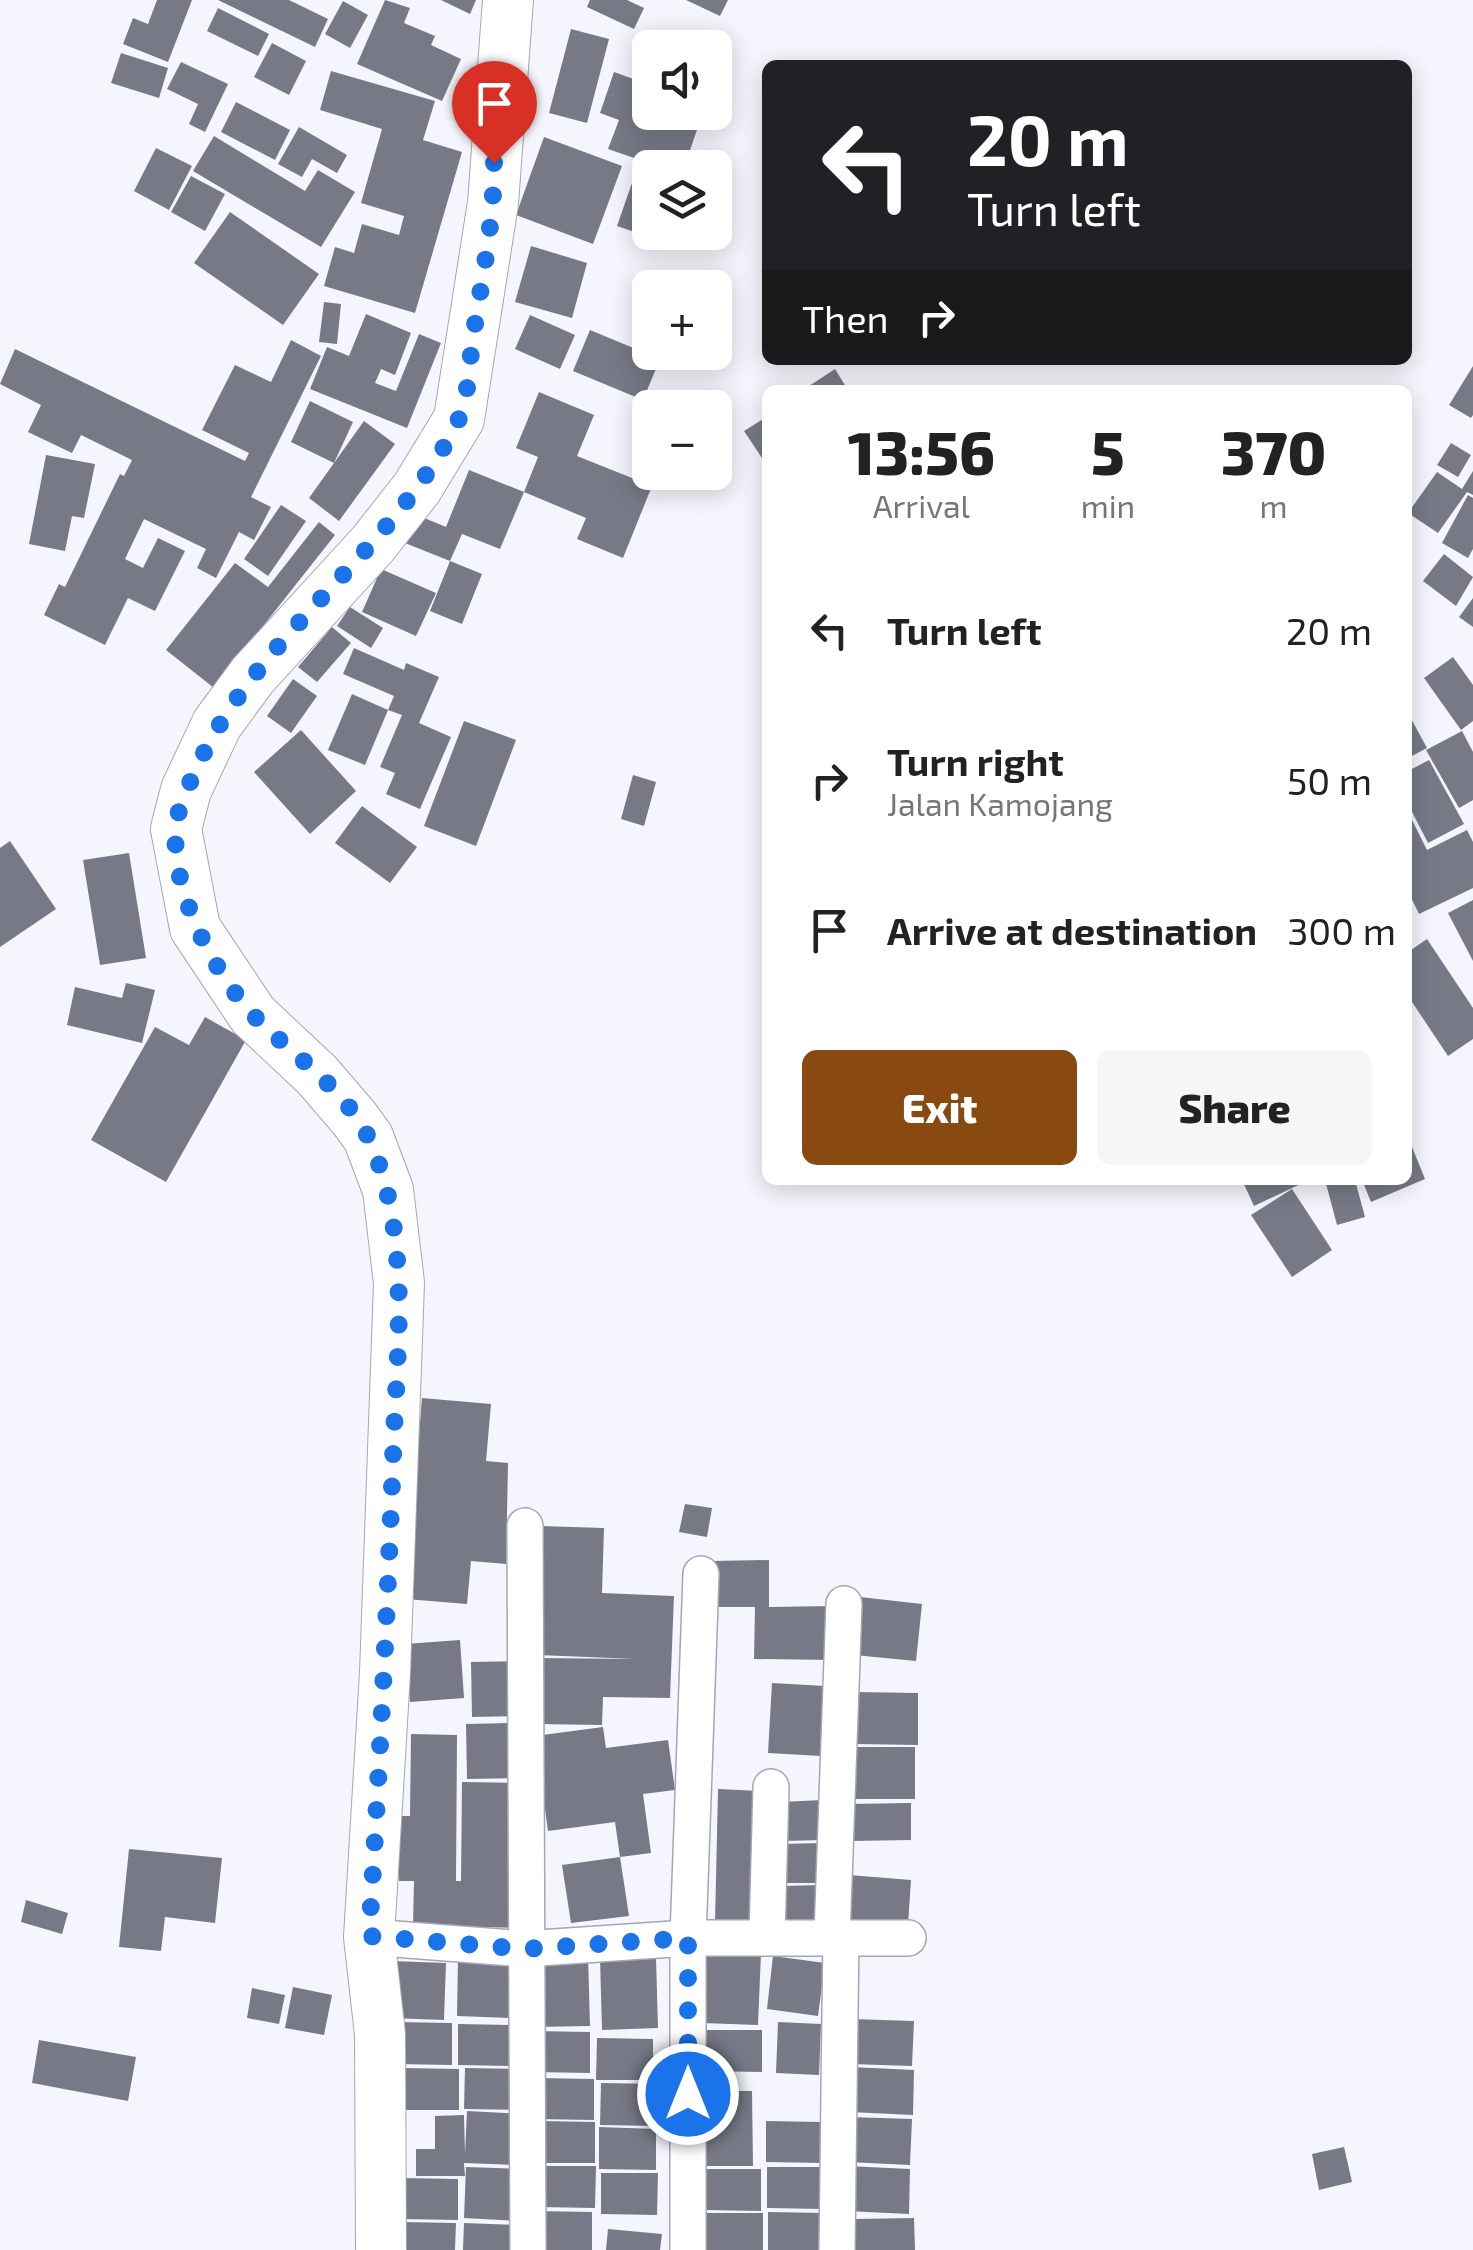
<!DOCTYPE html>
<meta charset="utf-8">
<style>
body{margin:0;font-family:"Exo 2",sans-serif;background:#f6f6f6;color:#222;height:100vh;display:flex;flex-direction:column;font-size:38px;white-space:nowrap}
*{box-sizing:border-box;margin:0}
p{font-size:32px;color:#767676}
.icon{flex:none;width:55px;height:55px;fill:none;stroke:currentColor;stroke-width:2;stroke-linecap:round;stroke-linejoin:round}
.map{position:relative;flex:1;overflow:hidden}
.panel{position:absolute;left:762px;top:385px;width:650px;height:800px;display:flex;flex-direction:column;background:#fff;border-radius:15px;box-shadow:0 5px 25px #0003}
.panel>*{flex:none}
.top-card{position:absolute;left:762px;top:60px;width:650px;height:305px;border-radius:15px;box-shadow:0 5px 25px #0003;background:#202124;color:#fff;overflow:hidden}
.buttons{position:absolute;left:632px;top:30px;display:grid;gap:20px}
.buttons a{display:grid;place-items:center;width:100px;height:100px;border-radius:15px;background:#fff;box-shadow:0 5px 25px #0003;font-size:50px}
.pin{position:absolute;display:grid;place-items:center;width:85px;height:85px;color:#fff;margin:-102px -42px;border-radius:50% 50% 50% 0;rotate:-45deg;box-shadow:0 0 10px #0007}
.pin .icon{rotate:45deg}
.me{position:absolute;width:110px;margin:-55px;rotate:0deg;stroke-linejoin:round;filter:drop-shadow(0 0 8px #0008)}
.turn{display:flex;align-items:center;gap:35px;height:210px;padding:0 40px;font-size:45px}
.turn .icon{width:130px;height:130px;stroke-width:2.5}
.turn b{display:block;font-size:70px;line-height:85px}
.then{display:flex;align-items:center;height:95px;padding:0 40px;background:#0003;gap:20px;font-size:38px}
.eta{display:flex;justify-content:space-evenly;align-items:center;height:170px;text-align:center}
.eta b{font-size:60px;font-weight:800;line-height:70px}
.cta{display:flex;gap:20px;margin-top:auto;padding:20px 40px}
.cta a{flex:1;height:115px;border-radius:15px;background:#894a11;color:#fff;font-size:40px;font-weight:800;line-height:115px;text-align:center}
.cta a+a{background:#f6f6f6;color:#222}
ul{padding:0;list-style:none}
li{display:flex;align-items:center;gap:30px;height:150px;padding:0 40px}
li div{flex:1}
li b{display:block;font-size:38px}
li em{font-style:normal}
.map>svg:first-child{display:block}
.building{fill:#777987}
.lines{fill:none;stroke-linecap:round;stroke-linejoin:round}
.street-casing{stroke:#a4a6b4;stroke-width:38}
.secondary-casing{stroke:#a4a6b4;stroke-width:52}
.street{stroke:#fff;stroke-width:35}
.secondary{stroke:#fff;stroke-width:50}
.route{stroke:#1a73e8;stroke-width:18;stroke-dasharray:0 32.4}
</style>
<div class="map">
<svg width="1473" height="2250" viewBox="0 0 1473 2250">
<rect width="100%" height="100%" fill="#f5f6fd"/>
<g class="building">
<path d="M157 0H192L168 62 123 44 133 18 148 24Z"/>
<path d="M218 0H289L328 19 315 47Z"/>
<path d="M385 0 410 8 404 23 435 36 431 45 461 59 442 101 357 64Z"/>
<path d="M441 0H476L470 14Z"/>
<path d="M590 0H627L644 8 634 29 587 7Z"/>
<path d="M686 0H728L720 16Z"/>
<path d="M343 1 368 15 350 48 325 34Z"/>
<path d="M218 8 269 34 258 56 207 31Z"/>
<path d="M571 29 609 39 587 123 549 113Z"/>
<path d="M272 43 306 61 289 95 254 77Z"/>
<path d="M121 53 168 68 159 98 111 83Z"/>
<path d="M181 62 228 84 205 132 189 124 198 104 167 89Z"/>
<path d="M331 71 435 101 423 140 462 152 415 313 324 286 335 247 354 253 362 224 399 235 404 216 361 203 382 129 320 110Z"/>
<path d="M614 72 650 85V112H703L684 168H650V232H661L658 240 617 226 640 160 608 149 619 120 600 113Z"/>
<path d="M236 102 290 130 275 160 221 132Z"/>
<path d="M299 127 347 155 337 173 312 159 302 177 278 164Z"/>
<path d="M214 136 305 191 318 170 355 192 321 247 193 171Z"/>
<path d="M544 137 622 166 593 244 516 215Z"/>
<path d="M156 148 192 166 169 210 134 191Z"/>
<path d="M191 176 225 194 205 231 171 212Z"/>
<path d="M230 212 319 274 283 325 194 263Z"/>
<path d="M531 246 587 263 572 318 515 302Z"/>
<path d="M324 302 341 304 337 344 319 342Z"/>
<path d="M366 314 411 333 395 375 381 369 375 383 396 391 419 334 441 343 407 428 310 389 327 347 349 356Z"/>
<path d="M530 315 575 335 560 369 515 349Z"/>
<path d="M590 330 660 359 643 400 573 371Z"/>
<path d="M291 340 321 356 251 497 271 507 254 540 239 532 216 578 197 568 206 549 144 519 125 559 143 568 158 538 185 551 155 611 128 598 105 645 44 615 59 584 65 587 120 474 124 476 132 460 81 435 72 453 28 432 41 405 0 384 15 349 245 461 249 453 202 430 235 365 271 382Z"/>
<path d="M1473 366V415L1471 418 1449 405Z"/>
<path d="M835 369 848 390H803Z"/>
<path d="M539 392 594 415 577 456 652 486 623 558 577 539 586 518 524 492 500 549 462 534 450 561 482 574 462 624 430 611 450 561 405 543 417 515 446 527 469 470 524 492 538 457 516 448Z"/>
<path d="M310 401 353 422 334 463 291 442Z"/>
<path d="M768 416V467L744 431Z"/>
<path d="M364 421 395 444 339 521 309 498Z"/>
<path d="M1451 443 1471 455 1458 477 1437 465Z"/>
<path d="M46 455 95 464 84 518 72 516 65 551 29 544Z"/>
<path d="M1473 471V495L1467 492 1438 533 1408 513 1437 472 1462 489Z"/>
<path d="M1468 495 1473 498V549L1468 558 1442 543Z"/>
<path d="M281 505 306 521 268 576 244 559Z"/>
<path d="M319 522 335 535 214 688 166 650 235 563 268 587Z"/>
<path d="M1444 554 1473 577 1456 606 1423 581Z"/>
<path d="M381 569 436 593 416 636 362 612Z"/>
<path d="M1473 598V627L1459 617Z"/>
<path d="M350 607 383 628 371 648 337 626Z"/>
<path d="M332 627 351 643 317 682 298 667Z"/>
<path d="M354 648 404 670 406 663 439 677 419 723 451 737 420 809 386 794 395 773 380 767 402 715 388 710 394 696 343 674Z"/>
<path d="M1453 657 1473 685V721L1461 730 1424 678Z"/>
<path d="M293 679 317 696 291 733 267 716Z"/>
<path d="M352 694 388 710 365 765 328 750Z"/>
<path d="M1408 713 1427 748 1408 758Z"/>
<path d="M464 721 516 740 476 846 424 826Z"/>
<path d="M301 730 356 791 310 834 254 772Z"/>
<path d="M1462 731 1473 752V800L1459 808 1426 750Z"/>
<path d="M1429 760 1464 824 1428 843 1408 804V771Z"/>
<path d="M633 775 656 782 644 826 621 819Z"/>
<path d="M362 806 417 847 390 883 335 843Z"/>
<path d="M1408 812 1427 850 1467 830 1473 842V888L1419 914 1408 891Z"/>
<path d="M10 841 56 909 0 947V848Z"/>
<path d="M129 853 146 958 100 965 83 860Z"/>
<path d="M1473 900V961L1448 913Z"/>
<path d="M1427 939 1473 1008V1039L1448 1056 1408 996V952Z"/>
<path d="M126 983 155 990 142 1043 67 1025 75 987 122 998Z"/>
<path d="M205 1017 246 1040 166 1182 91 1140 155 1027 189 1045Z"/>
<path d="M1408 1137 1425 1179 1371 1202 1362 1180H1408Z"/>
<path d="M1242 1180H1309L1254 1206Z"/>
<path d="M1325 1180H1355L1365 1217 1337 1225Z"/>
<path d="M1292 1189 1332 1250 1292 1277 1251 1215Z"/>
<path d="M422 1398 491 1404 486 1461 508 1463 506 1564 471 1561 467 1604 406 1599Z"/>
<path d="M685 1504 712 1508 707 1537 679 1532Z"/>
<path d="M540 1526 604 1528 602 1593 674 1596 670 1698 603 1697 602 1725 538 1724 539 1658 636 1659 538 1655Z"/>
<path d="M769 1560V1607L833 1606V1660L754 1659 755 1607H714L713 1561Z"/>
<path d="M860 1597 922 1604 916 1661 854 1655Z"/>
<path d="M460 1640 464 1698 410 1702 405 1644Z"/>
<path d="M520 1661 523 1716 472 1717 471 1662Z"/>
<path d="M772 1683 825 1686 821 1756 768 1753Z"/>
<path d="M856 1692 918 1693V1745L855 1744Z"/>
<path d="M516 1723 518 1778 467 1779 466 1724Z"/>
<path d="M603 1727 606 1748 668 1740 675 1790 643 1794 651 1853 620 1857 615 1822 548 1831 535 1736Z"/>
<path d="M411 1734 457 1735 456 1881H461L462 1782 517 1783V1928L413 1925 414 1881H399V1816H410Z"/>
<rect x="853" y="1747" width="62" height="52"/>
<path d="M718 1789 760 1791 757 1924 715 1923Z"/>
<path d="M822 1800 824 1840 783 1841 782 1802Z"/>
<path d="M911 1803V1840L850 1841 849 1804Z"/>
<path d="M821 1843 823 1883H782L781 1844Z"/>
<path d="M129 1849 222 1858 215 1923 165 1917 161 1951 119 1947Z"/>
<path d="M620 1857 629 1916 571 1923 562 1865Z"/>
<path d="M849 1875 911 1880 908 1925 845 1920Z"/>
<path d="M824 1885 825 1928H783L782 1886Z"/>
<path d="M26 1900 68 1913 62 1934 21 1922Z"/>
<path d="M705 1951 761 1953 758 2025 702 2023Z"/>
<path d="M588 1955 590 2026 534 2027 532 1956Z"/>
<path d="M773 1956 825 1963 818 2016 767 2009Z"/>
<path d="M458 1958 512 1960 511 2018 457 2016Z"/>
<path d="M656 1958 658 2028 602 2030 600 1959Z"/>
<path d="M392 1961 446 1963 444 2020 390 2018Z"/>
<path d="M293 1987 332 1995 324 2035 285 2028Z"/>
<path d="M252 1988 285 1995 279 2024 247 2018Z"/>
<path d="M851 2019 914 2021 912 2066 850 2064Z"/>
<path d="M395 2022 452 2023V2065L395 2064Z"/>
<path d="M778 2022 821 2024 819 2075 776 2073Z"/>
<path d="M458 2024 515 2025V2066L458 2065Z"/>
<path d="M705 2030H762V2072L705 2071Z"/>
<path d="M534 2031 590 2032V2073L533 2072Z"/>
<path d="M597 2038 653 2039V2080H596Z"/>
<path d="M39 2040 136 2057 128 2101 32 2083Z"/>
<path d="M851 2067 914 2070 913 2115 850 2112Z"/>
<path d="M402 2068 459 2069V2110H402Z"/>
<path d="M465 2068 522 2069 520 2110 464 2109Z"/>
<path d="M537 2078 594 2079V2120L536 2119Z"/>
<path d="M601 2083 658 2084 657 2126 600 2125Z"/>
<path d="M730 2091H752L753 2166H702L701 2108H731Z"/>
<path d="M467 2111 522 2114 520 2165 464 2163 465 2176H416V2149H435V2116L464 2115 465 2154Z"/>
<path d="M848 2117 912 2119 910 2165 847 2162Z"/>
<path d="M539 2121 595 2122V2163H538Z"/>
<path d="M766 2121 822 2122 823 2163 766 2162Z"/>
<path d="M599 2127 656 2129V2170L599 2169Z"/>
<path d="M1344 2147 1352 2182 1319 2190 1312 2154Z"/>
<path d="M539 2166H596L595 2208 538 2207Z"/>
<path d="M847 2166 910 2169 909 2214 846 2211Z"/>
<path d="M466 2167 522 2169 520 2221 464 2218Z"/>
<path d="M767 2167H823V2209L767 2208Z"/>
<path d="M704 2169H761V2211L704 2210Z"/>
<path d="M601 2173H658L657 2215 601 2214Z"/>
<path d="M401 2178 458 2179V2220L401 2219Z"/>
<path d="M535 2211 592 2212V2250H535Z"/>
<path d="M768 2212 825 2213 824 2250H768Z"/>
<rect x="706" y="2213" width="57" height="37"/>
<path d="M914 2218 915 2250H856L855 2219Z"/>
<path d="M400 2222 456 2223 455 2250H399Z"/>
<path d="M464 2223 520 2225 519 2250H463Z"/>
<path d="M608 2229 662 2234 660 2250H606Z"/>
</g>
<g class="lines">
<g class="street-casing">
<g id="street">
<path d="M525 1526 528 2250"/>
<path d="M832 1936 844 1604"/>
<path d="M369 1937 524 1949 688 1938H908"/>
<path d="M767 1937 771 1787"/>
<path d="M688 2250V1938L701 1574"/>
<path d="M837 2250 841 1935"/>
</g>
</g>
<g class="secondary-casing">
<path id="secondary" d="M381 2250 380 2034 369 1937 385 1673 399 1283 388 1190 368 1137 354 1118 317 1075 253 1015 195 928 176 829 186 790 217 724 253 675 373 544 417 488 459 419 493 203 508 0"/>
</g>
<use href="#street" class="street"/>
<use href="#secondary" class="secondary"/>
</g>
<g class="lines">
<path class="route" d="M494 163C494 222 482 279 473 337 469 364 469 399 457 423 392 552 260 633 199 763 190 783 178 805 176 827 170 891 215 976 258 1020 296 1057 348 1092 370 1141 413 1239 396 1355 393 1459 387 1619 379 1777 369 1936L524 1949 688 1938V2094"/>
</g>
</svg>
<div class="buttons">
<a><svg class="icon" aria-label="sound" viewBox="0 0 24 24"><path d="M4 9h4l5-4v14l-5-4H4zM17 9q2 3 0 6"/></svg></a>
<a><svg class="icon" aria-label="layers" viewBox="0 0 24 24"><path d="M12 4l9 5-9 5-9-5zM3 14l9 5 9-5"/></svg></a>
<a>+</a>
<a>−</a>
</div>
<div class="pin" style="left:494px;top:163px;background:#d93025"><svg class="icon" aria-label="arrive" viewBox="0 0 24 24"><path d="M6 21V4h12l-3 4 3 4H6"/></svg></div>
<svg class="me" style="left:688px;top:2094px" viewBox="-20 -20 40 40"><circle r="17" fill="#1a73e8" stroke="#fff" stroke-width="3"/><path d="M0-11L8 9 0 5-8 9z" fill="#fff"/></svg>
<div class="top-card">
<div class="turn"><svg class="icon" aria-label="left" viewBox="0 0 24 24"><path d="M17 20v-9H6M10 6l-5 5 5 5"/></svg><div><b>20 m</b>Turn left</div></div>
<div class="then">Then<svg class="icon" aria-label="right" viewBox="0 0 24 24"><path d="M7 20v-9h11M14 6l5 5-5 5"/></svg></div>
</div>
<section class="panel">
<div class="eta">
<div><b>13:56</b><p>Arrival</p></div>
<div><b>5</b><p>min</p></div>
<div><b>370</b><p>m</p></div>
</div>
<ul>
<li><svg class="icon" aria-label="left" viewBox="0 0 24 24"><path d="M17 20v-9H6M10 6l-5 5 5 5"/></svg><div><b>Turn left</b></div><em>20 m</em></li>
<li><svg class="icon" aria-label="right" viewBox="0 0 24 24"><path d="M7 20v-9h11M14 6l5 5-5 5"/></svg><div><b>Turn right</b><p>Jalan Kamojang</p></div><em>50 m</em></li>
<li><svg class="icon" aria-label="arrive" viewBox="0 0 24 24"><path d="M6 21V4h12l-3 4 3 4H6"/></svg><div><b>Arrive at destination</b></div><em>300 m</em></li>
</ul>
<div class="cta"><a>Exit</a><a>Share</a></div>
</section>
</div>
